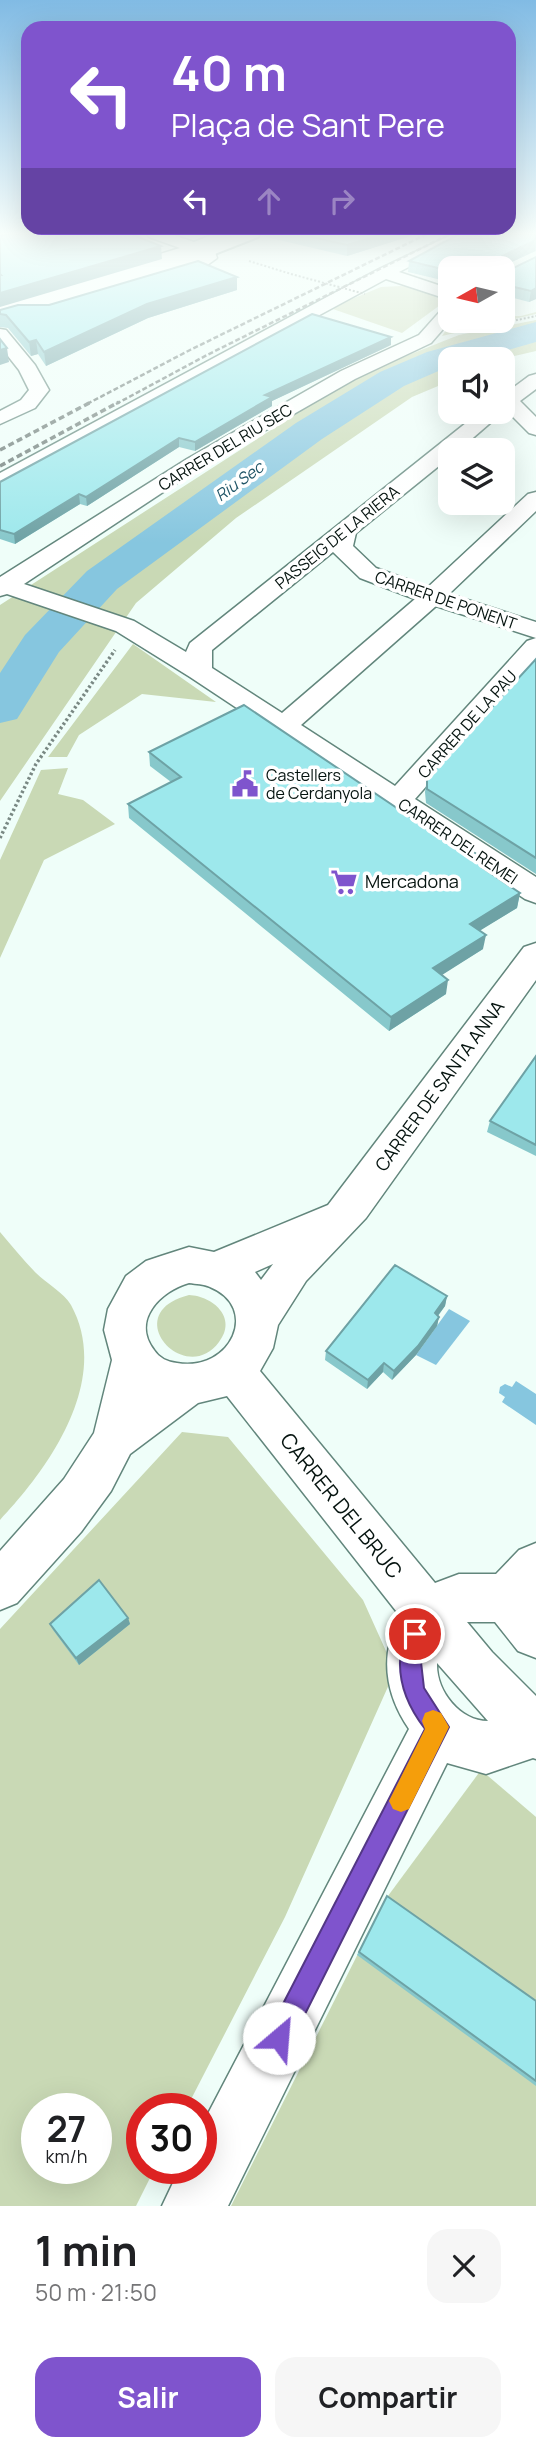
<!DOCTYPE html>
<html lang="es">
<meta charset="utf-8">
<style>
body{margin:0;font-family:Manrope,sans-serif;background:#f6f6f6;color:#202124;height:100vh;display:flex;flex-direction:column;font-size:26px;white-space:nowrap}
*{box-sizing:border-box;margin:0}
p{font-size:23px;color:#757577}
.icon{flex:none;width:38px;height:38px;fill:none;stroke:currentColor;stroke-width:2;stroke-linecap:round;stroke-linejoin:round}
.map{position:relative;height:2206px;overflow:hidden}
.drawer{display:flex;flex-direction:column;background:#fff;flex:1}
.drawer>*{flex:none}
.hud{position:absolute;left:21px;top:21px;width:495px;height:214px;border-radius:21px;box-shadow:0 7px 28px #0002;background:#7f54cd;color:#fff;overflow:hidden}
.needle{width:46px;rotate:262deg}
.fabs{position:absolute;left:438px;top:256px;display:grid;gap:14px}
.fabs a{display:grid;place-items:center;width:77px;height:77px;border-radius:14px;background:#fff;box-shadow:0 7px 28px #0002;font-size:35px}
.speed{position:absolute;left:21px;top:2093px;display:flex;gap:14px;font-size:35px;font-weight:700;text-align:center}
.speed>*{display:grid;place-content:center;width:91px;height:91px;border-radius:50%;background:#fff;box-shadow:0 7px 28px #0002;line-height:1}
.speed small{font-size:18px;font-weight:400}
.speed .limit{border:10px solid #d22;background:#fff;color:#111}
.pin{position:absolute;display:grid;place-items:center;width:60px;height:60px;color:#fff;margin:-30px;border:4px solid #fff;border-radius:50%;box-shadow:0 2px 7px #0007}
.me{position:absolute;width:77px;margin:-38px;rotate:27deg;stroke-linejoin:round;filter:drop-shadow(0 0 5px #0008)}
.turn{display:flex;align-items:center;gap:24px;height:147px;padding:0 35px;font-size:32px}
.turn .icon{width:91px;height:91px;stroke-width:2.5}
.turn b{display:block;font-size:49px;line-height:60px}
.lanes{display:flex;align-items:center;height:66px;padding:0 35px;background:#0003;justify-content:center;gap:35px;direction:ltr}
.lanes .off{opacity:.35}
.round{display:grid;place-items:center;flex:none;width:74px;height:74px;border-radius:21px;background:#f6f6f6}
.overview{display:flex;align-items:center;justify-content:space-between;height:119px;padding:0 35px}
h1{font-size:42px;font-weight:700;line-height:52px}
.button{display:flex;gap:14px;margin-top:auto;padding:14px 35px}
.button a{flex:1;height:80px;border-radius:21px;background:#7f54cd;color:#fff;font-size:28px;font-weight:700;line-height:80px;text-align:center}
.button a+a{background:#f6f6f6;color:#202124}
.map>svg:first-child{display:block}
.green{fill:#c9d9b5;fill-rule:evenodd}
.water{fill:#86c6df}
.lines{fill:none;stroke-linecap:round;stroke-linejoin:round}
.river{fill:#86c6df;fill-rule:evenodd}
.street-casing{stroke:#62867c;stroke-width:3}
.secondary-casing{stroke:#62867c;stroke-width:4}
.path-far1{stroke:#798883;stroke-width:2;stroke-dasharray:2 2;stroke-linecap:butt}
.path{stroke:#798883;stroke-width:3.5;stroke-dasharray:2.5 2.5;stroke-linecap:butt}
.street{fill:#fff;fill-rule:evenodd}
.secondary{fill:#fff;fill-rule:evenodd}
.rail-far1{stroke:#6e7c78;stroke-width:2.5;stroke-dasharray:5 2.5;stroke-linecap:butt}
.rail{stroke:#6e7c78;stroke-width:3.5;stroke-dasharray:6 3.5;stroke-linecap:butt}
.path-bridge{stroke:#798883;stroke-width:2;stroke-dasharray:2 2;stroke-linecap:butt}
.wall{fill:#87c8cb}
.shaded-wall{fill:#6ea2a5}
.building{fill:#9de8ec;stroke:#6ea2a5;stroke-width:2}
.route{fill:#7f54cd;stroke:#533785;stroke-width:2}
.slow{fill:#f59e0b}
.labels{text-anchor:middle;stroke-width:7;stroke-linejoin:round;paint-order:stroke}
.far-street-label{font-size:16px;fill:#05130f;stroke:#fff}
.far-water-label{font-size:16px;font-style:italic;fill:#1f5466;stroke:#fff}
.far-poi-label{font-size:16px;fill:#05130f;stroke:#fff;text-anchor:start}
.poi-label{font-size:18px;fill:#05130f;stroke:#fff;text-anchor:start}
.street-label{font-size:18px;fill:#05130f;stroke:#fff}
.near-street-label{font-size:21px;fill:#05130f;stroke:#fff}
</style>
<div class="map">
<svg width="536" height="2206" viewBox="0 0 536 2206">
<rect width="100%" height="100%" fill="#effef9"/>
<g class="green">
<path d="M401 286 413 287 447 300 402 333 330 308 381 287Z"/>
<path d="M536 312V314L442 336 453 320H502V316H521Z"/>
<path d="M536 320V351L502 359H450V381L412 397 236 518 136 603 0 801V605L353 377 459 335Z"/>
<path d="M133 644 216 702 142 694 79 735 67 757H48Z"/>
<path d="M68 768 58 794 83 800 115 824 44 860 0 958V860L41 770Z"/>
<path d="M0 1232C12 1246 23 1260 36 1273 46 1283 64 1293 71 1305 112 1380 49 1468 0 1520Z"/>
<path d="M189 1295C213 1296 238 1318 219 1342 185 1388 117 1313 189 1295Z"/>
<path d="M182 1432 228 1437 363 1600 395 1671 285 1917 186 2109H142V2168H155L136 2206H0V1629ZM37 2109H96V2168H37Z"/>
<path d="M481 1770 536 1817V2206H231L385 1900Z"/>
</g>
<g class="water">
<path d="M449 1309 470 1321 436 1365 416 1355Z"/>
<path d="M516 1381 536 1394V1425L502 1402 505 1397 499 1393 500 1387 505 1384 512 1387Z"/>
</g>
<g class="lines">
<path class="river" d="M536 322V342L476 359H450V366L404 386 322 439 117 589 59 652 17 719 0 723V673L25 635 87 571 296 423 380 372 427 352Z"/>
<g class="street-casing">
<g id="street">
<path d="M147 234H170L194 242 214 234H235L209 247 214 249 217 258 199 271 158 284 150 279 152 275 187 265 201 256 195 253 0 312V302L180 248 149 237Z"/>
<path d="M453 234H473L399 272 450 289V300L386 279 0 488V473L379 269Z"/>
<path d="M450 306 451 320 431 343 355 379 201 467 24 584 134 621 186 652 190 643 481 411H502V396L529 376 536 374V389L520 401 536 417V435L529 433 506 410 504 411 459 450H450V457L356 533 353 546 376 568 428 587 528 494 536 492V511L449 594 536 622V638L436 606 301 725 395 786 527 641 536 638V662L415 799 536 877V903L525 899 190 677 116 631 7 594 0 596V577L187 459 341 371 419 335 444 307ZM333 552 360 578 415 599 282 713 212 668V650Z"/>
<path d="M0 329 6 330 35 365 49 390 35 408 0 424V411L21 400 29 390 19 370 0 346Z"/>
<path d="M536 943V980L366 1218 306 1281 278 1325 273 1348 260 1371 435 1583 459 1574H496L519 1550 536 1543V1658L518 1651 495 1622H467L492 1652 536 1696V1759L533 1758 486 1774 447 1763 228 2206H162L180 2168H201V2127L409 1729C385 1694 379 1654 400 1616L227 1396 198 1403 130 1454 111 1491 81 1532 17 1603 0 1610V1551L64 1479 94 1433 112 1360 104 1330 108 1309 126 1276 146 1261 161 1256 189 1247 214 1252 328 1205 524 947ZM273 1264 261 1280 255 1272ZM189 1283C196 1284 204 1284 210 1287 260 1307 232 1372 177 1363 168 1362 159 1358 154 1350 131 1320 161 1291 189 1283ZM437 1663 488 1721C460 1721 436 1691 437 1663Z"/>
</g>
</g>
<g class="secondary-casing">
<path id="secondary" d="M237 234H260L258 237 179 268 0 322V310L167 260Z"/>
</g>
<g class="path-far1">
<path d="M249 261 291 274"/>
<path d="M465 331 536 316"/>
</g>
<path class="path" d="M0 838 36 764 115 650"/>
<use href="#street" class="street"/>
<use href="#secondary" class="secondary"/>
<g class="rail-far1">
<path d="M87 404 190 350 427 234"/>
<path d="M116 404 207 355 450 234"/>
</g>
<g class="rail">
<path d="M0 450 91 402"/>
<path d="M0 466 119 402"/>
</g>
<path class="path-bridge" d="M291 274 365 294"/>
</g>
<g class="wall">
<path d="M261 234H417L347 256 262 236Z"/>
<path d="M536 234V251L503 266V273L536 257V299L529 302 502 295V268H450V282L408 272 409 261Z"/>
<path d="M237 290 148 318 46 366 38 354 31 356 8 328 0 327V310Z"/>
<path d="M391 345 272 401V406L195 451 179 447 87 506 80 504 15 544 0 539V482Z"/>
<path d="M536 659V874L426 803 425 792 427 778Z"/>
<path d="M149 752 429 830 430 824 495 866 493 875 520 893 517 908 480 930 483 949 441 975 446 994 389 1031 129 818 128 804 171 782 150 766Z"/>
<path d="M536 1056V1156L487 1132 490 1121Z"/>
<path d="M447 1296 445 1306 438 1316 439 1317 437 1326 416 1355 392 1380 383 1372 367 1389 325 1360 326 1351Z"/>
<path d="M128 1618 130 1624 79 1665 53 1630 50 1624Z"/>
<path d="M387 1896 536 2001V2086L357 1955Z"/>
</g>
<g class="shaded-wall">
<path d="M384 234H417L347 256V245Z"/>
<path d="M536 240 535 251 501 267 502 256Z"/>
<path d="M161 246 162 259 0 307V293Z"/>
<path d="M237 277V290L148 318 46 366 44 352 147 304Z"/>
<path d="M536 288V299L529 302 531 291Z"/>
<path d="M391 337V345L272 401V406L195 451V442L265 395Z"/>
<path d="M36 340 38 354 31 356 29 342Z"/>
<path d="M7 348 9 362 0 365V350Z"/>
<path d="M179 438V447L87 506 86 497Z"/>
<path d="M79 494 80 504 15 544 14 534Z"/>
<path d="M520 893 517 908 468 938 470 924Z"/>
<path d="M486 935 483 949 431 982 433 968Z"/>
<path d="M448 980 446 994 389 1031 391 1017Z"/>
<path d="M447 1296 445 1306 433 1322 435 1313Z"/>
<path d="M439 1317 437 1326 416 1355 392 1380 394 1371Z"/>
<path d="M384 1363 383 1372 367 1389 368 1380Z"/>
<path d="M128 1618 130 1624 79 1665 76 1658Z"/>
</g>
<g class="building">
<path d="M7 234H131L161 246 0 293V275H1L0 274V236Z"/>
<path d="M299 234H384L347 245Z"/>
<path d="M459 234H536V240L502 256 503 273 536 257V288L531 291 502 284V268H450V271L409 261Z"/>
<path d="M198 261 237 277 147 304 44 352 36 340 29 342 6 315 0 314V310L18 305H49Z"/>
<path d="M312 314 391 337 265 395 272 397 195 442 179 438 86 497 79 494 14 534 0 530V482Z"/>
<path d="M0 339 7 348 0 350Z"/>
<path d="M536 659V858L427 789V778Z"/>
<path d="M244 705 431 831 430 824 495 866 483 868 520 893 470 924 486 935 433 968 448 980 391 1017 128 804 181 777 149 752Z"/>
<path d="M536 1056V1145L490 1121Z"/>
<path d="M395 1265 447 1296 435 1313 439 1317 418 1346 394 1371 384 1363 368 1380 326 1351Z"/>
<path d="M99 1580 128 1618 76 1658 50 1624Z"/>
<path d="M387 1896 536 2001V2081L359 1952Z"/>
</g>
<linearGradient id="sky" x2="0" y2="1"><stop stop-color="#81bbe4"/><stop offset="0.43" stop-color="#f8fffc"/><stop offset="1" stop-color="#f8fffc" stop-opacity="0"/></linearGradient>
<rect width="536" height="543" fill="url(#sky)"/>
<path class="route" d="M415 1624 423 1627 426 1634 421 1662 424 1688 449 1727 288 2048 279 2051 270 2048 266 2038 270 2029 425 1729C401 1698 392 1664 408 1627Z"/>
<path class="slow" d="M433 1710 441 1713 449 1727 409 1809 401 1812 393 1809 389 1801 425 1729 422 1721 425 1713Z"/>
<defs>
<g id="civic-bare" transform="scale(2.1)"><path d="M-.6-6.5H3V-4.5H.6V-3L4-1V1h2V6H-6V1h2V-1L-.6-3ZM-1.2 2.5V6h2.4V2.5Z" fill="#7f54cd" stroke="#fff" stroke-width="2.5" paint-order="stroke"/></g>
<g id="supermarket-bare" transform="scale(2.1)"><path d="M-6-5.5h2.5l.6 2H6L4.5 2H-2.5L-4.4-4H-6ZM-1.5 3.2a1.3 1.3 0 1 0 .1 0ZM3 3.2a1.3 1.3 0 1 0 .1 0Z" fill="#7f54cd" stroke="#fff" stroke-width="2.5" paint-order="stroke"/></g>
</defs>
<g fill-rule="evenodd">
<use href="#civic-bare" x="245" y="784"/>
<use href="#supermarket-bare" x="344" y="882"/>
</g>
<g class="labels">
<g class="far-street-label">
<text transform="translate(225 447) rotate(-31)" y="6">CARRER DEL RIU SEC</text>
<text transform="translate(337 537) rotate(-39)" y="6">PASSEIG DE LA RIERA</text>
<text transform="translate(446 600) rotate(19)" y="6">CARRER DE PONENT</text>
<text transform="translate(467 724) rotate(-48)" y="6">CARRER DE LA PAU</text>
<text transform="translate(458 841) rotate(34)" y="6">CARRER DEL REMEI</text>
</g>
<g class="far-water-label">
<text transform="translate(239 481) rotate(-36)" y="6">Riu Sec</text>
</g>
<g class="far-poi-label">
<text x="266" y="781">Castellers<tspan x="266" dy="18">de Cerdanyola</tspan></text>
</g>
<g class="poi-label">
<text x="365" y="888">Mercadona</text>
</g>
<g class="street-label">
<text transform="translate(440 1086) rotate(-54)" y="6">CARRER DE SANTA ANNA</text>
</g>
<g class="near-street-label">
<text transform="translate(341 1506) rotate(51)" y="7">CARRER DEL BRUC</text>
</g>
</g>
</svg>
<div class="fabs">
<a><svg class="needle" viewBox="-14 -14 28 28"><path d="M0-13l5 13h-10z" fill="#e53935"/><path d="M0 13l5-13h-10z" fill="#757577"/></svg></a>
<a><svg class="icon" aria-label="sound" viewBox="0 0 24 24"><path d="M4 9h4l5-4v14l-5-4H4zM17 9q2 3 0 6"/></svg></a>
<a><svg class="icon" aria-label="layers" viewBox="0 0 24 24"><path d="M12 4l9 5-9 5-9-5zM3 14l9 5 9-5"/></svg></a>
</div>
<div class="speed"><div>27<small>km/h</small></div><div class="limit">30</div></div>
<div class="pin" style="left:415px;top:1634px;background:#d93025"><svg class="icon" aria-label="arrive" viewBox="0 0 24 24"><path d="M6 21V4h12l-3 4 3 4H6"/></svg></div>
<svg class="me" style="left:279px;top:2038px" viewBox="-20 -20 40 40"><circle r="19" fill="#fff"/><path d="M0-13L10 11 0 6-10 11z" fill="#7f54cd"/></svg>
<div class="hud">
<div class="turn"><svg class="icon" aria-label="left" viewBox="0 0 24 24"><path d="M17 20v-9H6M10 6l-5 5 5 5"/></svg><div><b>40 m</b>Plaça de Sant Pere</div></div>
<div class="lanes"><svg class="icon" aria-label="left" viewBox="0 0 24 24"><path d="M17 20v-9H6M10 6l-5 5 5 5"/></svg><svg class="icon off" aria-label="ahead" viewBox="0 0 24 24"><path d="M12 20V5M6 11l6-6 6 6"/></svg><svg class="icon off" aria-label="right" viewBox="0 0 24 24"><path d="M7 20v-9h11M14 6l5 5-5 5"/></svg></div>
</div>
</div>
<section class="drawer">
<div class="overview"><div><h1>1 min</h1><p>50 m · 21:50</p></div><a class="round"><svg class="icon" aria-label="close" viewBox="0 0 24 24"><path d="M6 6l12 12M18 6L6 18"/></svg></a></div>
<div class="button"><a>Salir</a><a>Compartir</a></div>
</section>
